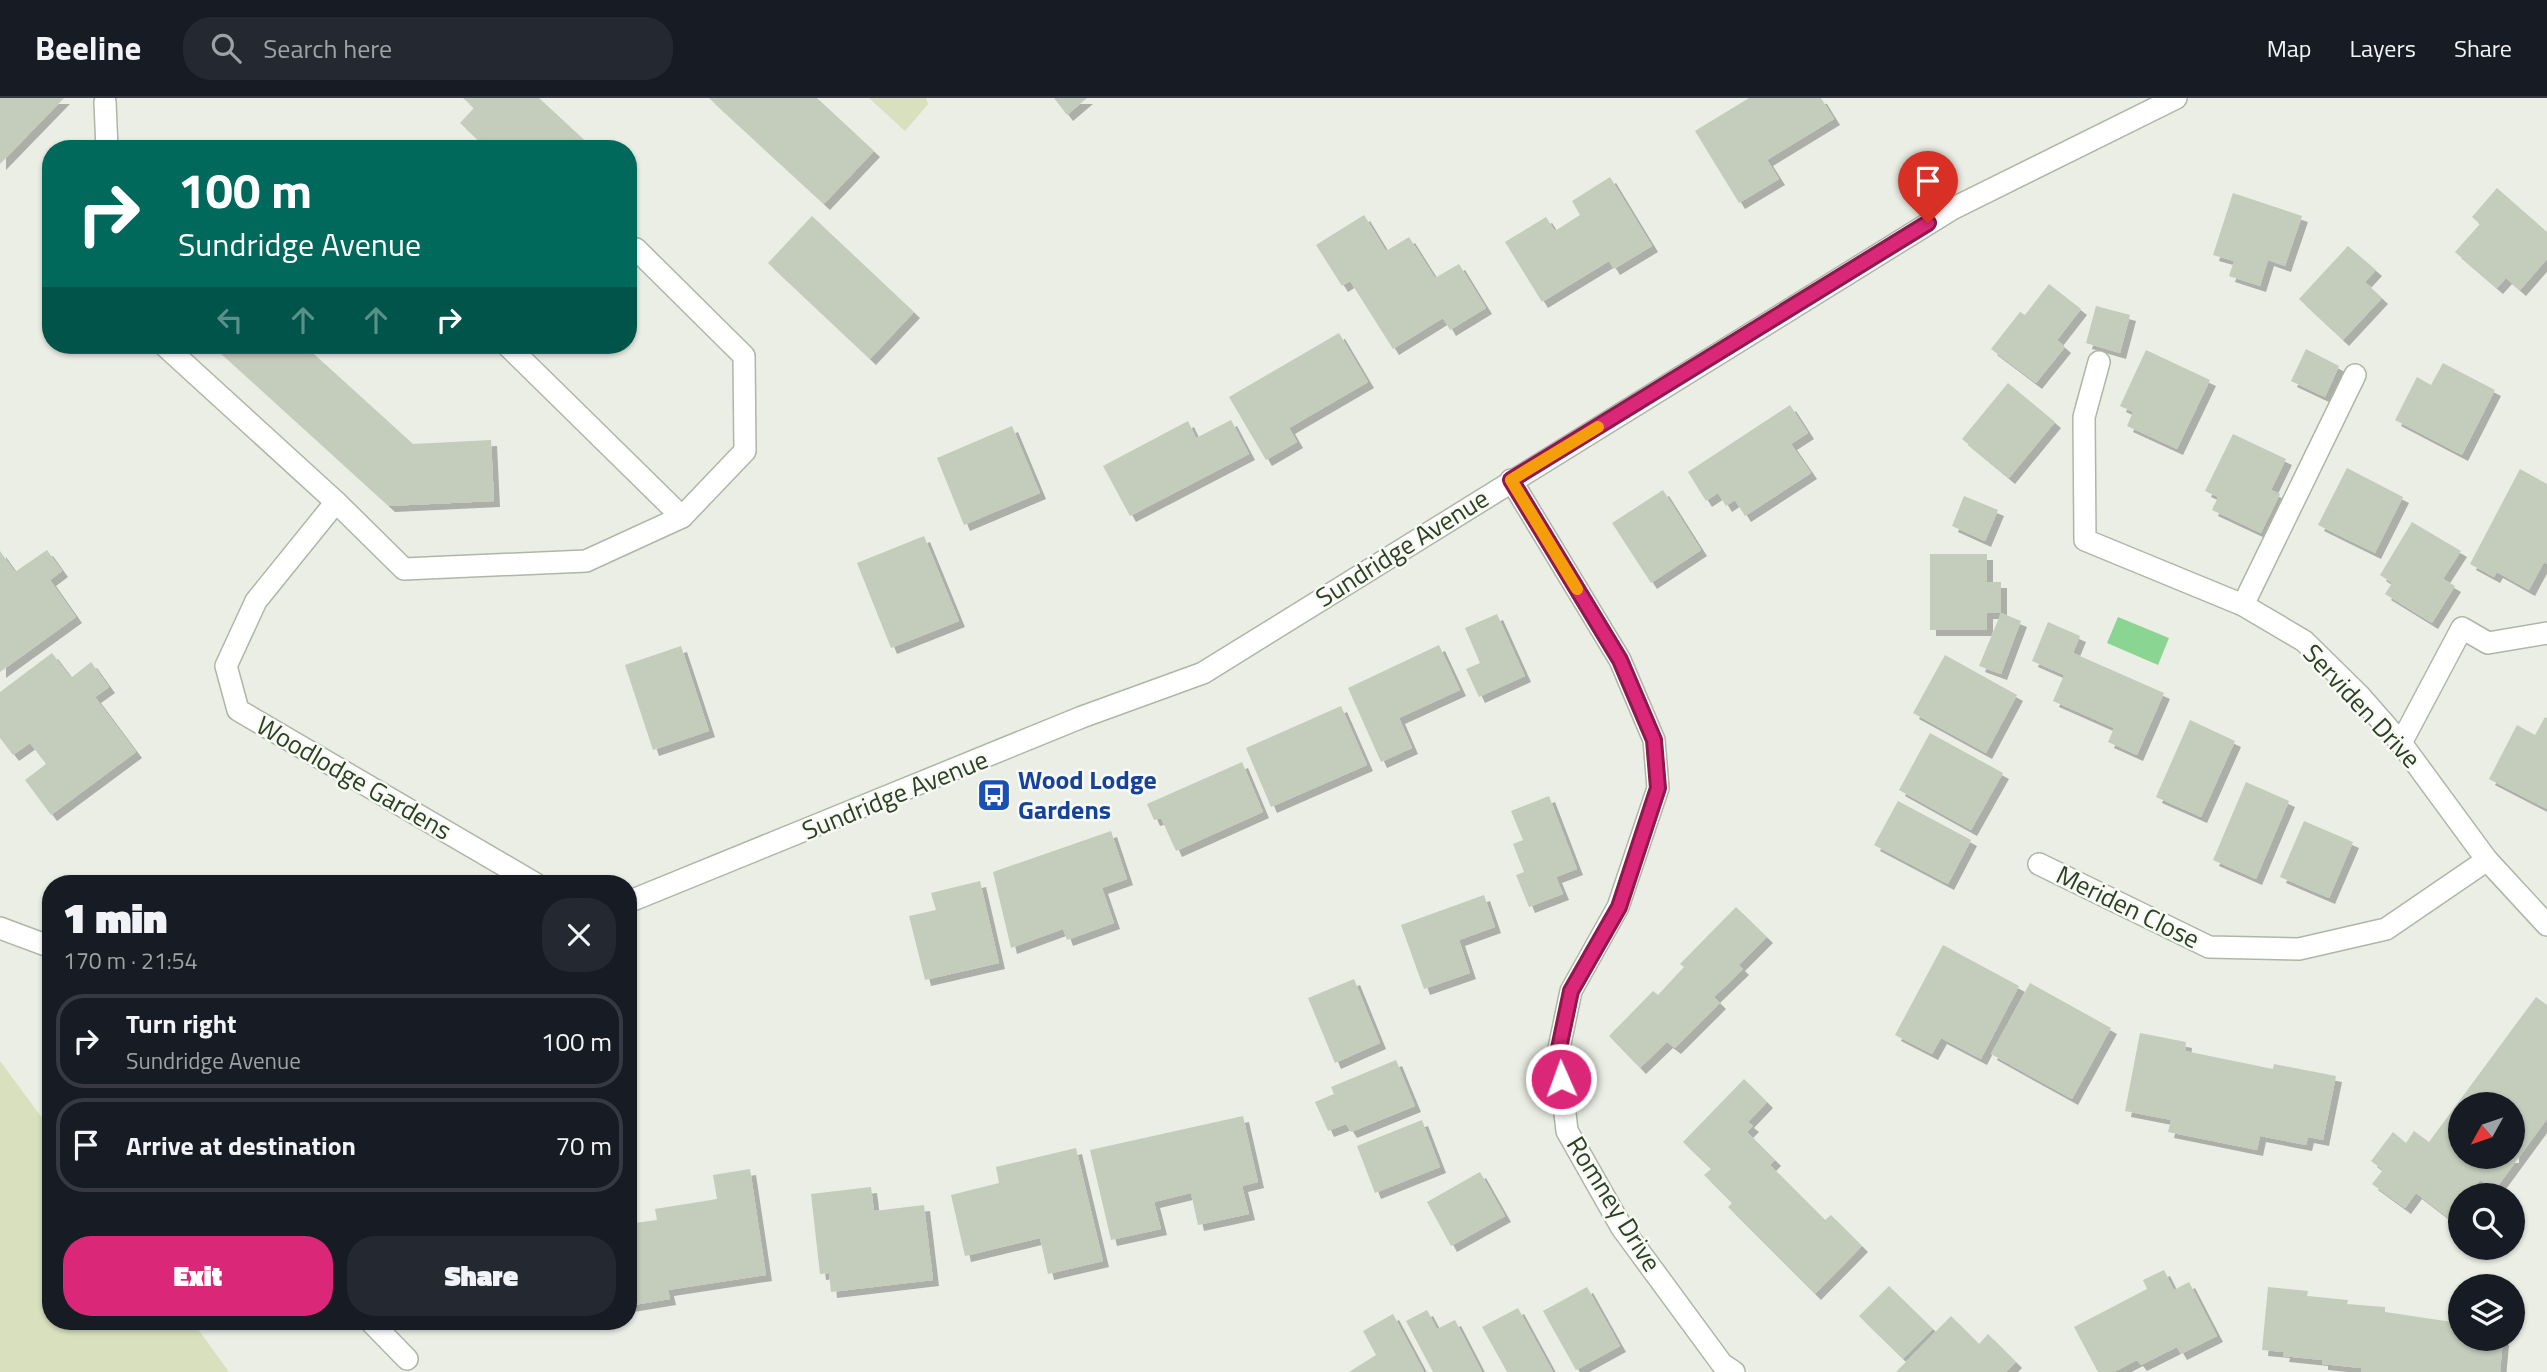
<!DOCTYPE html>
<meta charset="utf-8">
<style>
body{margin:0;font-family:"Titillium Web",sans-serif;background:#242831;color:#f1f3f6;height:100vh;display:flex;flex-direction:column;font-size:26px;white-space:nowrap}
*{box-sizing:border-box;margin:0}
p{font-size:23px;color:#9ea1a6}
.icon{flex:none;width:38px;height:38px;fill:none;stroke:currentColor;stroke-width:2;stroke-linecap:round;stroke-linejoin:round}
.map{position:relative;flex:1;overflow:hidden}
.panel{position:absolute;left:42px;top:777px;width:595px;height:455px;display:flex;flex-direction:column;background:#171b24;border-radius:28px;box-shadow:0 2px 5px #0004}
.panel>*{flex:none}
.hud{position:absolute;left:42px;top:42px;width:595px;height:214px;border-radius:28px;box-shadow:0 2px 5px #0004;background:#00695c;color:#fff;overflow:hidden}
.needle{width:46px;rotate:230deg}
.tools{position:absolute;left:2448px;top:994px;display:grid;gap:14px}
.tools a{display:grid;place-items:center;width:77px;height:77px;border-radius:50%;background:#171b24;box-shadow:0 2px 5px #0004;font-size:35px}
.pin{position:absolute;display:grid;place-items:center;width:60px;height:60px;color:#fff;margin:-72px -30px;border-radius:50% 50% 50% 0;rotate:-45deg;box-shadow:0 0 7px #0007}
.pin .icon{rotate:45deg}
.me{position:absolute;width:77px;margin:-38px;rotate:358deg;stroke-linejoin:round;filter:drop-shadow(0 0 5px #0008)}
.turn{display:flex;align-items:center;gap:24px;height:147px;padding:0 21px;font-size:32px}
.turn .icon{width:91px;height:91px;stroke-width:2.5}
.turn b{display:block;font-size:49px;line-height:60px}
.lanes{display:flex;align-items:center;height:66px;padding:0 21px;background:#0003;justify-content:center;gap:35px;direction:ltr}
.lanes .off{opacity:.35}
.round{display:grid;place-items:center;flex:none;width:74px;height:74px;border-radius:28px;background:#242831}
.headline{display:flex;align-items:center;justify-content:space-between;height:119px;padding:0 21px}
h1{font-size:42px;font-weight:800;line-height:52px}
.button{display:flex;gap:14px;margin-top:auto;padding:14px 21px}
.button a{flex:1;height:80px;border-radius:28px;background:#db2777;color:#fff;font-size:28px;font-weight:800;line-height:80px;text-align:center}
.button a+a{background:#242831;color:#f1f3f6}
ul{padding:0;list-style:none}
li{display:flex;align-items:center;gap:21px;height:94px;margin:0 14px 10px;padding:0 7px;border:4px solid #363941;border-radius:28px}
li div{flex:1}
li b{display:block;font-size:26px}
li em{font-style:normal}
header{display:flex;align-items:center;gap:42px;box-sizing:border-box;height:98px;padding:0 35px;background:#171b24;border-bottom:2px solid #363941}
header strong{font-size:33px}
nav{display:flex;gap:38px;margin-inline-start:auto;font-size:24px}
.search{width:490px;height:63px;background:#242831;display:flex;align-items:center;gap:18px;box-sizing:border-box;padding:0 24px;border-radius:28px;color:#9ea1a6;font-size:26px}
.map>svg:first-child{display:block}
.green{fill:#d9e0bd}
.water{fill:#8bd592}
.building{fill:#c4ccbc;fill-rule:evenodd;filter:url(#shadow)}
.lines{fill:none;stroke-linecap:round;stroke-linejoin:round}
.minor-casing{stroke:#aeb7a6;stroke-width:24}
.minor{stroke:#fff;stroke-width:21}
.route-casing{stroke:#8e194d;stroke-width:18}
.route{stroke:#db2777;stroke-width:12}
.slow{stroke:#f59e0b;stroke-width:12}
.labels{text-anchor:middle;stroke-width:5;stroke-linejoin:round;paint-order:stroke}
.street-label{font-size:26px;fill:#2d4122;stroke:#f8faf5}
.transit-label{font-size:26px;font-weight:bold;fill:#164399;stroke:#f8faf5;text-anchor:start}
</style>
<header>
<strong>Beeline</strong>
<div class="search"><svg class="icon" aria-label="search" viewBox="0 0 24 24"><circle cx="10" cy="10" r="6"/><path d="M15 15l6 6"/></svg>Search here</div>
<nav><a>Map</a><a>Layers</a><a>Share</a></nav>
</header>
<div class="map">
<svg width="2547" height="1274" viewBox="0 0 2547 1274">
<defs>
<filter id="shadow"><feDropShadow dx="6" dy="6" stdDeviation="0" flood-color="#0004"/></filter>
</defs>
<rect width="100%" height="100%" fill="#eaeee4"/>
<g class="green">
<path d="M869 0H926L928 6 905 33Z"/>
<path d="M0 963 51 1032V1223H192L229 1274H0Z"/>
</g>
<path class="water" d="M2118 519 2169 540 2158 567 2107 545Z"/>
<g class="building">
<path d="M0 0H64L0 66Z"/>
<path d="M463 0H539L594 51H488L460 25 474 10Z"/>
<path d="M709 0H817L874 53 824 106Z"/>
<path d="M1054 0H1087L1067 17Z"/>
<path d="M1749 0H1821L1834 21 1767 62 1779 81 1739 105 1695 33Z"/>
<path d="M1610 79 1652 148 1614 171 1609 163 1542 204 1505 144 1546 119 1555 133 1580 117 1572 103Z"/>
<path d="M2497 90 2547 134V161L2520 192 2506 180 2497 190 2455 154 2480 126 2472 119Z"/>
<path d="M2233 95 2302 118 2285 168 2268 162 2260 188 2229 178 2234 163 2213 157Z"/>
<path d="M1364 117 1386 153 1409 139 1435 180 1459 166 1486 210 1450 232 1443 220 1393 251 1350 183 1342 188 1316 147Z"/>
<path d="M812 118 914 214 870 261 768 165Z"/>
<path d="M2348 148 2376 172 2365 184 2382 200 2343 242 2299 201Z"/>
<path d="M2049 186 2081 211 2057 242 2065 249 2036 285 1991 251 2020 214 2025 217Z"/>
<path d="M2096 208 2130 217 2120 255 2086 245Z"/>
<path d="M1339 235 1368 284 1289 330 1297 344 1266 362 1229 299Z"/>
<path d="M212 247H304L413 346 491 342 494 403 389 408Z"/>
<path d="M2306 251 2339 268 2325 299 2291 283Z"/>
<path d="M2146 252 2210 282 2177 351 2127 328 2133 314 2120 308Z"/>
<path d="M2443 265 2495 292 2462 357 2395 322 2417 279 2431 287Z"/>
<path d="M2008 285 2055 324 2009 380 1962 341Z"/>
<path d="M1790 307 1808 335 1791 346 1811 375 1745 418 1735 402 1726 408 1718 395 1706 403 1688 374Z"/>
<path d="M1231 322 1249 356 1130 418 1103 368 1188 323 1196 340Z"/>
<path d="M1012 328 1040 395 964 427 937 360Z"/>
<path d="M2233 336 2286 361 2271 392 2280 396 2261 435 2212 412 2218 399 2205 393Z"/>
<path d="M2347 370 2403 399 2375 455 2318 427Z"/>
<path d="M2520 371 2547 386V466L2544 464 2529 492 2497 474 2494 479 2470 466Z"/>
<path d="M1663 392 1701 452 1651 485 1612 425Z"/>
<path d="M1964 398 1998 412 1985 443 1952 428Z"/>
<path d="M2412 424 2461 453 2443 481 2455 488 2432 525 2385 496 2392 485 2380 477Z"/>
<path d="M924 438 959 523 891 550 857 465Z"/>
<path d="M47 452 62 473 50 482 76 519 0 574V453L15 474Z"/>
<path d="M1930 456H1987V484H2001V515H1987V532H1930Z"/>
<path d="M2001 515 2021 523 2001 576 1979 568Z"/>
<path d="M1497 516 1525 578 1479 599 1466 571 1480 565 1465 530Z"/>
<path d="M2048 524 2080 538 2073 555 2164 595 2137 657 2108 644 2114 630 2053 603 2064 577 2032 563Z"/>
<path d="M1439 547 1460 592 1399 620 1412 650 1381 664 1348 590Z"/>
<path d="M681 548 709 633 653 652 625 567Z"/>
<path d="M52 555 71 580 91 564 109 589 95 599 136 654 51 717 25 682 46 666 30 645 13 657 0 640V594Z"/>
<path d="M1945 557 2017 597 1986 655 1913 615Z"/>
<path d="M1341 608 1367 667 1271 709 1246 650Z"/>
<path d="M2545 619 2547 620V711L2489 681 2517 627 2535 637Z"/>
<path d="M2190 622 2235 643 2201 719 2156 699Z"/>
<path d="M1930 635 2003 675 1971 732 1899 692Z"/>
<path d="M1242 664 1263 714 1176 753 1161 720 1154 722 1147 706Z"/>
<path d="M2246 684 2289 703 2256 781 2213 762Z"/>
<path d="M1549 698 1577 771 1556 779 1563 796 1529 809 1516 777 1524 774 1513 746 1523 742 1511 713Z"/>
<path d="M1898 703 1971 742 1948 786 1874 747Z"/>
<path d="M2304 723 2353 744 2329 800 2280 779Z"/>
<path d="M1111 733 1127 781 1102 790 1114 825 1067 842 1063 831 1011 850 993 774Z"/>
<path d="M980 783 999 865 925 882 909 818 936 812 931 795Z"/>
<path d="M1484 797 1495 829 1459 842 1470 875 1424 891 1401 827Z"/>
<path d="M1736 809 1767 839 1739 867 1743 871 1714 899 1720 905 1675 950 1667 944 1640 970 1609 938 1653 893 1658 897 1684 869 1680 866Z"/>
<path d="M1943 847 2019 888 1981 961 1941 940 1932 956 1895 937Z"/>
<path d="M1354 881 1380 945 1335 965 1308 900Z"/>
<path d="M2030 885 2111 930 2072 1001 1991 956Z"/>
<path d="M2536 899 2547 907V1021L2495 1092 2480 1082 2469 1097H2460V1109L2451 1122 2416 1095 2405 1110 2372 1086 2383 1072 2371 1063 2393 1034 2406 1045 2414 1033 2429 1044ZM2460 1006H2513V1059H2460Z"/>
<path d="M2140 935 2186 944 2185 953 2273 971 2274 966 2336 978 2323 1042 2308 1039 2306 1047 2260 1038 2257 1052 2168 1034 2171 1022 2125 1013Z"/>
<path d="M1396 962 1415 1008 1351 1034 1346 1026 1328 1033 1315 1004 1334 996 1331 989Z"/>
<path d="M1744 981 1767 1004 1748 1024 1753 1028 1747 1034 1775 1062 1770 1067 1825 1122 1831 1117 1862 1148 1815 1196 1728 1109 1732 1105 1704 1077 1711 1071 1683 1044Z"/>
<path d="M1243 1018 1258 1084 1242 1088 1249 1116 1198 1127 1191 1095 1154 1104 1161 1131 1111 1142 1090 1052Z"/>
<path d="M1422 1022 1440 1069 1375 1095 1357 1048Z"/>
<path d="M1076 1050 1103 1163 1048 1176 1040 1140 965 1158 951 1097 999 1085 996 1069Z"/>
<path d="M750 1071 766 1177 668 1192 670 1201 628 1208V1126L657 1122 655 1111 717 1101 713 1077Z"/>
<path d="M1480 1074 1505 1118 1451 1148 1427 1104Z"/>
<path d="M871 1089 874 1113 924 1107 933 1182 831 1194 829 1175 820 1176 811 1096Z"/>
<path d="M2164 1172 2174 1192 2189 1184 2217 1238 2181 1256 2177 1249 2141 1267 2137 1262 2114 1274H2098L2074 1229 2147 1191 2143 1182Z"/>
<path d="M1889 1188 1933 1231 1903 1261 1859 1218Z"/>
<path d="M1587 1189 1620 1248 1576 1272 1543 1213Z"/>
<path d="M2268 1189 2308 1193 2307 1198 2348 1202 2347 1206 2385 1209V1214L2459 1225 2460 1241H2503L2500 1274H2361V1270L2322 1266V1262L2283 1258 2284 1254 2262 1252Z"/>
<path d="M1518 1210 1553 1274H1507L1482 1229Z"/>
<path d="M1427 1212 1437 1231 1455 1222 1482 1274H1433L1406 1223Z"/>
<path d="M1393 1216 1424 1274H1349L1376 1257 1363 1233Z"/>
<path d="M1951 1218 1979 1246 1988 1236 2016 1264 2006 1274H1896Z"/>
</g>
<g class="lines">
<g class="minor-casing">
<g id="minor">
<path d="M105 4 107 51"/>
<path d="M164 247 336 404 404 471 586 463 682 419 745 353 744 258 636 151"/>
<path d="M507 247 682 419"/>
<path d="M2099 264 2084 319 2085 442 2243 507 2304 543 2359 597 2401 645 2487 762 2547 827"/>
<path d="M1511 382 1620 562 1654 642 1658 690 1618 809 1571 893 1558 955 1567 1033 1622 1130 1722 1266 1734 1274"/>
<path d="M336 404 256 503 226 568 238 612 536 786"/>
<path d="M2243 507 2355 277"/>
<path d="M2401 645 2462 530 2488 545 2547 535"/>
<path d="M2039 766 2209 849 2299 851 2386 831 2487 762"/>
<path d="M628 804 1082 619 1203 575 1952 111 2176 0"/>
<path d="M0 830 51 849"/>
<path d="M370 1223 407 1261"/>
</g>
</g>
<use href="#minor" class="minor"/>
</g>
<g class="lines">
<g class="route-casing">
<path id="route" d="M1561 981 1558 955 1571 893 1619 809 1658 690 1654 642 1620 562 1511 382 1928 125"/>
</g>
<use href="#route" class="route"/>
<path class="slow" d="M1577 491 1511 382 1598 329"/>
</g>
<defs>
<g id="bus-square" transform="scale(1.75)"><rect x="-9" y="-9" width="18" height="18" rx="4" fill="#1a4fb4" stroke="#f8faf5"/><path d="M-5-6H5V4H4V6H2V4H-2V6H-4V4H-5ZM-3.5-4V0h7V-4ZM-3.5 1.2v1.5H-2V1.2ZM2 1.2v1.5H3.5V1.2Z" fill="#fff"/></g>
</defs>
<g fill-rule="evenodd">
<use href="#bus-square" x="994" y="697"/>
</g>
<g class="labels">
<g class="street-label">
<text transform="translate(1402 450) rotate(-32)" y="9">Sundridge Avenue</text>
<text transform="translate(2362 608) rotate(47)" y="9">Serviden Drive</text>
<text transform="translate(354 680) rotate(30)" y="9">Woodlodge Gardens</text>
<text transform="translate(895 697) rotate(-22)" y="9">Sundridge Avenue</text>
<text transform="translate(2128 809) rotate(26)" y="9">Meriden Close</text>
<text transform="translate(1614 1106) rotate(58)" y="9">Romney Drive</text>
</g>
<g class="transit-label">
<text x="1018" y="691">Wood Lodge<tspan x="1018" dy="30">Gardens</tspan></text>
</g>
</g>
</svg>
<div class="tools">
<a><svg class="needle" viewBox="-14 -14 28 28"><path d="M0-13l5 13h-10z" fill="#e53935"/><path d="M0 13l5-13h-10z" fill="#9ea1a6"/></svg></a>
<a><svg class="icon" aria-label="search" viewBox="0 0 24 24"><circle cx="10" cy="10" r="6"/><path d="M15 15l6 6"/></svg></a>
<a><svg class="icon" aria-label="layers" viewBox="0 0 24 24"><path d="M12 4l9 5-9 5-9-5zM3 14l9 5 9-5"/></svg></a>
</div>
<div class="pin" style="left:1928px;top:125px;background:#d93025"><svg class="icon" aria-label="arrive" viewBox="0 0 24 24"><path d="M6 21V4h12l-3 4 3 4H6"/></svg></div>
<svg class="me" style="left:1561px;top:981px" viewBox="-20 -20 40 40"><circle r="17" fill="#db2777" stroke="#fff" stroke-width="3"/><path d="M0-11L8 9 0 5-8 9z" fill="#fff"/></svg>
<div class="hud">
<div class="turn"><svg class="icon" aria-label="right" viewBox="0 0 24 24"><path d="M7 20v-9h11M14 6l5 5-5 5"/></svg><div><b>100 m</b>Sundridge Avenue</div></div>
<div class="lanes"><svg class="icon off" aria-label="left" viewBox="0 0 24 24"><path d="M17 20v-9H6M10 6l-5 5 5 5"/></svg><svg class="icon off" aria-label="ahead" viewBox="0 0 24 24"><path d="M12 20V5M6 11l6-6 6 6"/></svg><svg class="icon off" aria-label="ahead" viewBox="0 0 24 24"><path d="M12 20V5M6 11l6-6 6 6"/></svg><svg class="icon" aria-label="right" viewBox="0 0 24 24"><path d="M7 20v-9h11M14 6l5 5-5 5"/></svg></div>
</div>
<section class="panel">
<div class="headline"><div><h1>1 min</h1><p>170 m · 21:54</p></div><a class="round"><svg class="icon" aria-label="close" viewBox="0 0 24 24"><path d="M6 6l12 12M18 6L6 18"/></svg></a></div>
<ul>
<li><svg class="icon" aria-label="right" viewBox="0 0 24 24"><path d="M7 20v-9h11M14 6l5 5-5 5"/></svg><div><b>Turn right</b><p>Sundridge Avenue</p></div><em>100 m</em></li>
<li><svg class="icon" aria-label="arrive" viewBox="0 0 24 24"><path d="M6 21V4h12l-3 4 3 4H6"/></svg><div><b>Arrive at destination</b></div><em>70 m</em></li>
</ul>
<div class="button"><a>Exit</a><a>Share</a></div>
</section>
</div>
